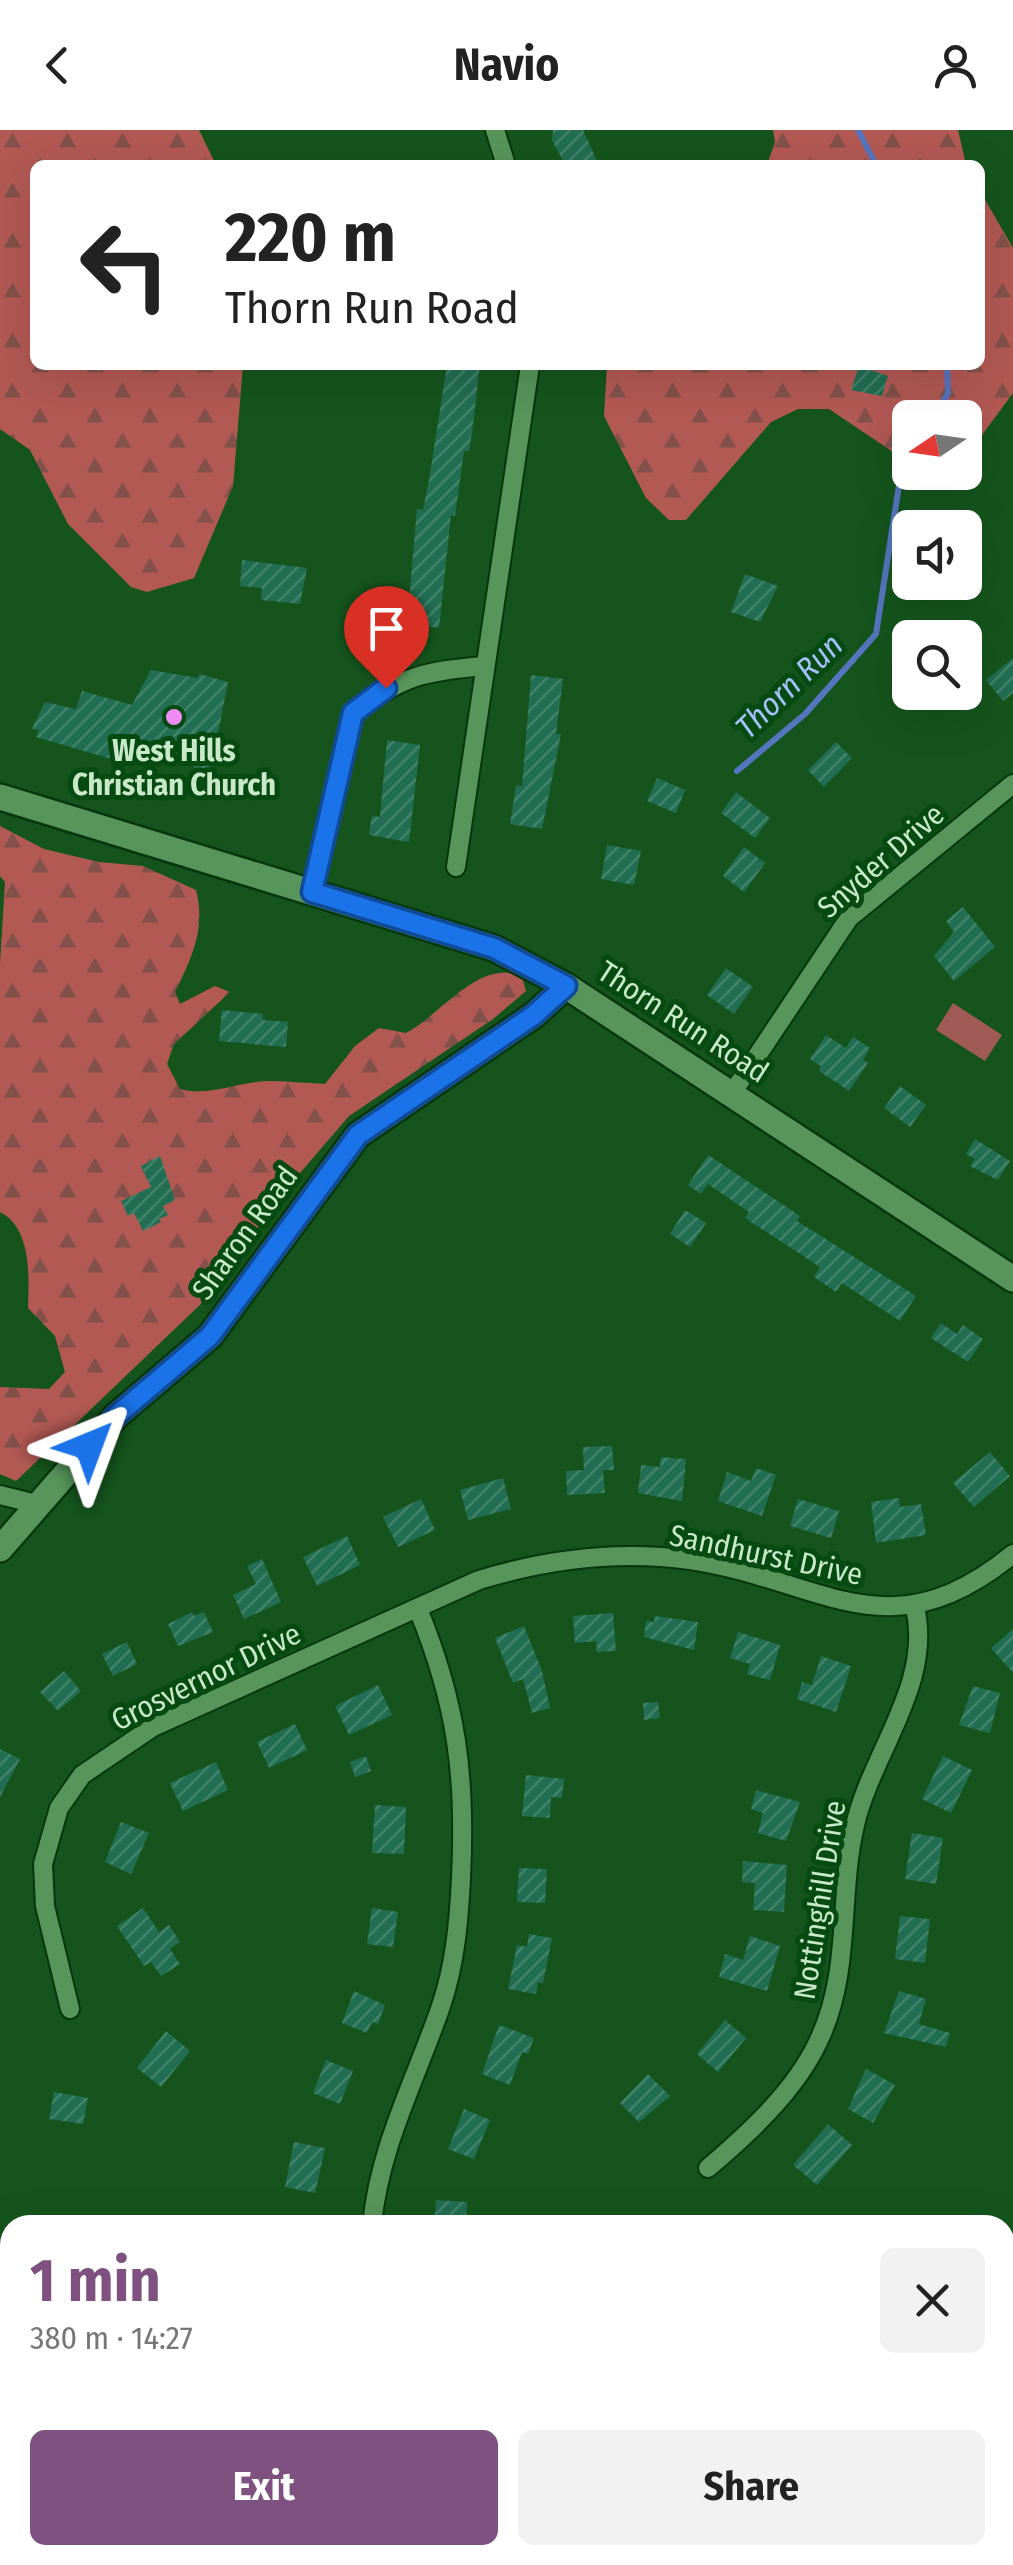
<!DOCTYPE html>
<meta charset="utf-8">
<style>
body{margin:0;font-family:"Fira Sans Condensed",sans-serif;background:#f2f2f2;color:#222;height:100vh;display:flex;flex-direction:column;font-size:38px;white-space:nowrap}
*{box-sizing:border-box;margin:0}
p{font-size:32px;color:#767676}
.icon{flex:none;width:55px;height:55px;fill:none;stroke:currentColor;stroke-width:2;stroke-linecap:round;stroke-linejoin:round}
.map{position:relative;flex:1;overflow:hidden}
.details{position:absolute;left:0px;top:2085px;width:1015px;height:350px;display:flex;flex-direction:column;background:#fff;border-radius:30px 30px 0 0;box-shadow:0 10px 40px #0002}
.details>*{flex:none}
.guide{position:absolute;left:30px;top:30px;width:955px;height:210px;border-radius:15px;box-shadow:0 10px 40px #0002;background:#fff;color:#222;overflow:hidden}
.needle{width:65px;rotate:257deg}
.controls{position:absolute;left:892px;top:270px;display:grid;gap:20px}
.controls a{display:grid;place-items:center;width:90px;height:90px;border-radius:15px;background:#fff;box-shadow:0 10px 40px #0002;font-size:50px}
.pin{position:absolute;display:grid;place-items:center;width:85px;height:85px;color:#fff;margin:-102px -42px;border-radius:50% 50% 50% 0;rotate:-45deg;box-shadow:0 0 10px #0007}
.pin .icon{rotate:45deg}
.me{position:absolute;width:110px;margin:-55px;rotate:44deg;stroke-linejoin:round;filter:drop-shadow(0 0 8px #0008)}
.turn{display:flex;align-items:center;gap:35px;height:210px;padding:0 30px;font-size:45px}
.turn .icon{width:130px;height:130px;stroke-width:2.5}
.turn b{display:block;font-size:70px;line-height:85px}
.round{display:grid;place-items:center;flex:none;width:105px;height:105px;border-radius:15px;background:#f2f2f2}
.summary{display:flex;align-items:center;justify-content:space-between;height:170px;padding:0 30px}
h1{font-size:60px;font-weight:700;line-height:75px;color:#7f5181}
.action{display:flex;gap:20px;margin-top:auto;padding:20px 30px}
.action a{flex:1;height:115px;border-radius:15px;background:#7f5181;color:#fff;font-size:40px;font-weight:700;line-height:115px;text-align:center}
.action a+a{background:#f2f2f2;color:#222}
header{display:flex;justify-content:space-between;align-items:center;height:130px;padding:0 30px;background:#fff;font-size:45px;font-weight:700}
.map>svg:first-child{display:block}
.grass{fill:#a15b56}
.forest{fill:url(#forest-firs)}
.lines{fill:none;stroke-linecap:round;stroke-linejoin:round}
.stream{stroke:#5575be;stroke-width:6}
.building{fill:url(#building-hatch)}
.street-casing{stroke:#06370d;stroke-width:22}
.secondary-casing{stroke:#06370d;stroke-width:30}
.street{stroke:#57955a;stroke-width:18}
.secondary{stroke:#57955a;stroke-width:25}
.route-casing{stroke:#114b97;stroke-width:25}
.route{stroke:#1a73e8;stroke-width:18}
.poi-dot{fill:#f08bf6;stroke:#054a11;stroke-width:4}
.labels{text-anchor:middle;stroke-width:10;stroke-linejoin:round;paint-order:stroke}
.poi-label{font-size:30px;font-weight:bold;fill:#c9e8c8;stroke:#054a11}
.street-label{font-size:30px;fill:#c9e8c8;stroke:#054a11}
.water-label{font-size:32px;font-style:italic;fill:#a4c0fa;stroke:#054a11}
</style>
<header><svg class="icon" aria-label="back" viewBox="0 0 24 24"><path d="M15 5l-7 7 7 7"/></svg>Navio<svg class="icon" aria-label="person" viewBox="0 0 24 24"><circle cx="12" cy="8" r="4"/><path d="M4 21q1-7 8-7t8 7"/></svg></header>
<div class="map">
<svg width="1013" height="2435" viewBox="0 0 1013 2435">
<defs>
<pattern id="forest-firs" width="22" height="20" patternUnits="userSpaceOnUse" patternTransform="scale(2.5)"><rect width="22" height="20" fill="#b35954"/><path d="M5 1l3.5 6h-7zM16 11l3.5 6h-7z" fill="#83514a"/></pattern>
<pattern id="building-hatch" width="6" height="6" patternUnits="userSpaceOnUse" patternTransform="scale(2.5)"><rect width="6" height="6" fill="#226e52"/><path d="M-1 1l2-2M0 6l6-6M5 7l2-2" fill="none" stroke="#418369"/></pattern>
</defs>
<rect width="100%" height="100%" fill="#15551d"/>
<path class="grass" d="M953 873 1002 905 985 931 936 900Z"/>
<g class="forest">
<path d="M0 0H199L216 35H35V235H243L233 356 194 448 147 462 131 457 68 394 30 320 0 299Z"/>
<path d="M773 0H958L966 35H767L775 12Z"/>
<path d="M980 61 1013 118V263L982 305 965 315V288H910V322L896 324 829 279H798L771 292 686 390H669L646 368 604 286 607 235H980Z"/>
<path d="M0 696 44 719 99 732 143 736 196 760C206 798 192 827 175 862L180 874 215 856 230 862 174 914 167 934 180 959C208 967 238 952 267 951 286 951 306 953 325 954L355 916 379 898 406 903C441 885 480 827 522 847L526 861 493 889 349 986 269 1079 229 1147 16 1351 0 1344V1257L49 1259 65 1242 55 1206 28 1178C29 1148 32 1098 0 1082V834L5 752 0 746Z"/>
</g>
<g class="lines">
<g class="stream">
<path d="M858 0 876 35"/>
<path d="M934 288 948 263 947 235"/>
<path d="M737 641 805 584 876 504 900 349 910 331"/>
</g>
</g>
<g class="building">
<path d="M553 0H583L599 35H565L552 10Z"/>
<path d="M447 235H480L472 303 469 321H464L455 386 451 385 439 498 407 493 417 379 423 380 430 344Z"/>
<path d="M859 236 888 246 882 266 851 260Z"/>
<path d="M242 430 307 438 300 474 261 470 262 458 240 456Z"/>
<path d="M745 444 778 456 760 492 731 482Z"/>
<path d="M1013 528V563L1003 571 986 550Z"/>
<path d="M151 540 198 548 199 544 228 552 215 619 207 624 222 654 208 662 190 630 182 635 179 630 131 614 125 633 36 607 39 600 32 599 45 572 76 579 82 561 132 575Z"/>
<path d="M531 545 563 549 556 604H561L542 699 510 694 516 655 522 656Z"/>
<path d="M387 610 420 615 409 712 369 705 372 686 380 687Z"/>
<path d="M836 612 852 628 824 657 808 640Z"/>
<path d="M657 648 685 660 676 683 647 671Z"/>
<path d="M736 662 770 688 755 708 721 683Z"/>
<path d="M607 715 641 721 634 755 601 749Z"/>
<path d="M744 717 765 733 744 762 723 746Z"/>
<path d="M963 777 995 817 954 851 934 826 954 802 946 791Z"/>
<path d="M726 838 753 857 734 884 707 865Z"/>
<path d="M222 880 263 884V890L288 892 286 917 219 911Z"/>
<path d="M826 905 846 918 853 907 870 918 863 930 868 933 849 961 819 941 821 936 810 929Z"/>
<path d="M900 956 926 975 910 997 884 978Z"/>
<path d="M975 1009 1010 1031 998 1050 970 1036 975 1029 966 1024Z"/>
<path d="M708 1025 800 1086 797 1091 916 1166 900 1191 842 1153 836 1162 814 1147 820 1137 745 1088 749 1082 708 1054 701 1064 688 1055Z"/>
<path d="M160 1026 175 1070 163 1076 168 1085 159 1089 161 1092 143 1101 134 1083 128 1086 121 1071 151 1057 141 1036Z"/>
<path d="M685 1080 706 1093 690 1117 670 1104Z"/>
<path d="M941 1193 957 1204 963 1195 983 1209 968 1232 931 1208Z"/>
<path d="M612 1316 614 1340H603L605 1363 567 1365 566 1341 584 1340 583 1317Z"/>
<path d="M990 1322 1010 1346 974 1377 953 1353Z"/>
<path d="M661 1327 686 1329 682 1371 638 1363 641 1335 660 1337Z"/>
<path d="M756 1338 776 1345 762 1386 718 1371 727 1342 751 1351Z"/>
<path d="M503 1348 511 1379 468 1390 460 1360Z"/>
<path d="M899 1368 900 1377 921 1374 926 1405 876 1413 871 1372Z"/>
<path d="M421 1369 435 1400 398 1417 383 1387Z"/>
<path d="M798 1369 839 1381 831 1408 790 1396Z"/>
<path d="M347 1406 360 1435 317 1456 303 1427Z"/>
<path d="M262 1429 281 1472 244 1489 233 1465 256 1454 247 1436Z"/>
<path d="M192 1482 194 1486 204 1482 213 1502 178 1516 168 1494Z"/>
<path d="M613 1483 616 1521 597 1522 596 1511 575 1513 573 1486Z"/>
<path d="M655 1486 698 1492 694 1520 644 1507 646 1491 654 1492Z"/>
<path d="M524 1496 542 1541 550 1578 532 1583 523 1549 513 1553 495 1508Z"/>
<path d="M1013 1499V1543L991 1518Z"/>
<path d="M738 1502 780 1515 770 1550 747 1544 750 1534 730 1528Z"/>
<path d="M127 1512 137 1534 113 1546 102 1524Z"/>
<path d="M821 1526 851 1536 836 1582 797 1569 802 1552 812 1555Z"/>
<path d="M64 1541 81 1561 58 1581 40 1562Z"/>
<path d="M378 1555 392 1585 349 1605 335 1576Z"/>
<path d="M973 1556 1000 1563 990 1603 959 1595Z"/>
<path d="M658 1572 660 1588 644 1590 643 1573Z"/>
<path d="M295 1594 307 1620 269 1638 257 1612Z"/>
<path d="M0 1619 20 1629 0 1667Z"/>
<path d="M366 1626 371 1641 355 1647 350 1632Z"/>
<path d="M943 1626 972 1640 951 1683 922 1669Z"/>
<path d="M216 1632 228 1660 183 1681 170 1653Z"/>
<path d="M526 1645 564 1649 562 1668 551 1667 550 1688 522 1686Z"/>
<path d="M756 1660 800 1672 786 1711 758 1703 763 1683 751 1679Z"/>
<path d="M375 1675 406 1677 404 1724 372 1723Z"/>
<path d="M121 1692 149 1703 131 1744 105 1732Z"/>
<path d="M912 1703 943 1708 936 1754 905 1749Z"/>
<path d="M743 1731 787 1735 784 1782 753 1780 755 1753 742 1752Z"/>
<path d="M519 1738 547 1739 545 1773 517 1772Z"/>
<path d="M143 1778 159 1802 169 1795 180 1812 170 1819 180 1834 161 1846 151 1832 144 1836 117 1796Z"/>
<path d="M372 1778 398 1782 393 1817 367 1814Z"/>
<path d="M900 1786 930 1789 925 1833 895 1829Z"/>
<path d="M529 1804 552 1808 543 1853 538 1852 536 1864 508 1859 517 1815 527 1817Z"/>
<path d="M750 1806 780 1816 767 1861 719 1847 725 1824 743 1830Z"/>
<path d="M354 1861 385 1875 378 1894 372 1892 367 1903 342 1893Z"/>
<path d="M899 1861 926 1869 919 1894 950 1903 946 1917 884 1903Z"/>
<path d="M725 1890 746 1908 718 1942 697 1924Z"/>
<path d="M499 1895 534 1908 528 1924 522 1922 510 1955 482 1944Z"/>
<path d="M166 1901 190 1921 161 1957 137 1938Z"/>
<path d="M326 1930 353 1941 340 1974 313 1963Z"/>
<path d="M866 1939 895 1955 873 1993 848 1979Z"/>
<path d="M648 1944 670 1966 639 1992 620 1973Z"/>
<path d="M54 1962 88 1968 83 1994 49 1989Z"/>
<path d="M464 1979 490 1990 474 2029 448 2019Z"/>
<path d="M828 1994 852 2015 817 2055 793 2035Z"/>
<path d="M294 2012 325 2018 315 2063 285 2057Z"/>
<path d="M436 2070 467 2072 466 2095H434Z"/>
</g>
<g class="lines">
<g class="street-casing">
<g id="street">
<path d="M495 0 506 35"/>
<path d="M456 737 530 235"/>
<path d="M311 762 353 583C402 546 424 541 485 536"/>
<path d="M733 962 849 788 1013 654"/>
<path d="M0 1365 36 1374"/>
<path d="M70 1879 45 1776 43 1734 59 1678 82 1645 153 1597 479 1450C548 1429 617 1420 690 1430 821 1449 887 1527 1013 1424"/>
<path d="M708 2038C749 2003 795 1961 818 1912 852 1842 838 1767 855 1695 872 1622 933 1554 915 1477"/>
<path d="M372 2095C379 2018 416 1949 441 1876 455 1835 459 1791 461 1748 466 1646 457 1574 418 1479"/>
<path d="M0 2364 10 2374"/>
<path d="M1005 2378 1013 2395"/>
<path d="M55 2425 63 2435"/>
<path d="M402 2425 410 2435"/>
</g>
</g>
<g class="secondary-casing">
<g id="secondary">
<path d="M0 667 494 818 566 856 1013 1149"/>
<path d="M0 1419 116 1286 210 1206 358 1005 534 885 566 856"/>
</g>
</g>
<use href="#street" class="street"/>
<use href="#secondary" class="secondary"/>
</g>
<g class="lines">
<g class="route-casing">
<path id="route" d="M89 1316 116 1286 210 1206 358 1005 534 885 566 856 494 818 312 762 353 583 386 558"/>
</g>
<use href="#route" class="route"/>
</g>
<circle class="poi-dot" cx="174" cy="587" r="10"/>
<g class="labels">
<g class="poi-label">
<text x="174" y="631">West Hills<tspan x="174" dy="34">Christian Church</tspan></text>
</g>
<g class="street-label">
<text transform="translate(881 731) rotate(-41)" y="10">Snyder Drive</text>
<text transform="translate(683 892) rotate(33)" y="10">Thorn Run Road</text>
<text transform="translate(245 1103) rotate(-54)" y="10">Sharon Road</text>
<text transform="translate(766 1425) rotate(12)" y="10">Sandhurst Drive</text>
<text transform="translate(206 1547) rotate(-26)" y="10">Grosvernor Drive</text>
<text transform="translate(820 1770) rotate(-81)" y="10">Nottinghill Drive</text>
</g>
<g class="water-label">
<text transform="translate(789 556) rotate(-44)" y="11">Thorn Run</text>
</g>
</g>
</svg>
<div class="controls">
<a><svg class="needle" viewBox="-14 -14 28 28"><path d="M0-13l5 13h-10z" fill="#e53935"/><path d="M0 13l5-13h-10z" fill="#767676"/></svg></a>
<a><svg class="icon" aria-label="sound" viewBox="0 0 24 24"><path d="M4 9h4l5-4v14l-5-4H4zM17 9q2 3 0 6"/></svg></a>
<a><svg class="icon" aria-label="search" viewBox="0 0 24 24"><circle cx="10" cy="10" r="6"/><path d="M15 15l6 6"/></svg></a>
</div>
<div class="pin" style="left:386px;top:558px;background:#d93025"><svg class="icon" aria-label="arrive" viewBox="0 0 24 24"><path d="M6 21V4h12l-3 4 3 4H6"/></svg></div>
<svg class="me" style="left:89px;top:1316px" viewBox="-20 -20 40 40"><path d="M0-17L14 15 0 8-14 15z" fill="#1a73e8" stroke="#fff" stroke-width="4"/></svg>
<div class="guide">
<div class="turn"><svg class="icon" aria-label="left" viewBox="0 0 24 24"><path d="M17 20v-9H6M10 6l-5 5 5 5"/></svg><div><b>220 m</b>Thorn Run Road</div></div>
</div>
<section class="details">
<div class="summary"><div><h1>1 min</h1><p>380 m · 14:27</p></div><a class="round"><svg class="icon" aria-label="close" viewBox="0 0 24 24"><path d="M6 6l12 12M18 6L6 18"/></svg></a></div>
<div class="action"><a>Exit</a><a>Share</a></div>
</section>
</div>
